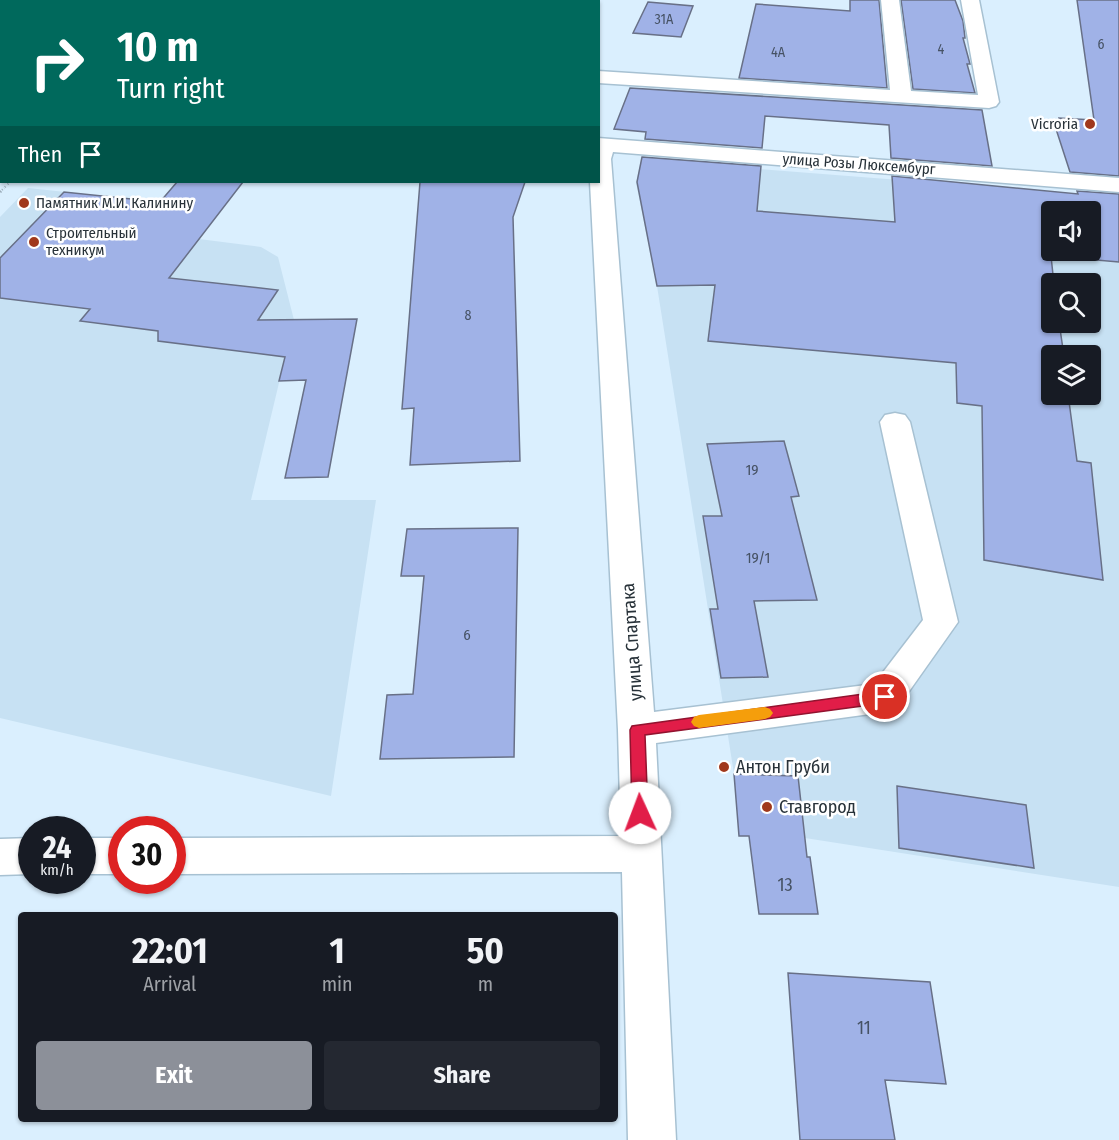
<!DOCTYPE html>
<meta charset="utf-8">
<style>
body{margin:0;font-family:"Fira Sans Condensed",sans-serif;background:#242831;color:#f1f3f6;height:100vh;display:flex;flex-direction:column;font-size:22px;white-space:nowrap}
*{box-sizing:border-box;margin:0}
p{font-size:20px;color:#9ea1a6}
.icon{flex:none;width:33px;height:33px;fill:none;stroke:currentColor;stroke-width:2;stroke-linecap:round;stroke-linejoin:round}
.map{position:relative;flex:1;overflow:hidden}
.side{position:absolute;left:18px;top:912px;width:600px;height:210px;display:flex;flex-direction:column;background:#171b24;border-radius:6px;box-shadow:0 2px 4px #0004}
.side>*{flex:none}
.banner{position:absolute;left:0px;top:0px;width:600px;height:183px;box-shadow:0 2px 4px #0004;background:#00695c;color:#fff;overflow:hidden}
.fabs{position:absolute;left:1041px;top:201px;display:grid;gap:12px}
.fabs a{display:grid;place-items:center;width:60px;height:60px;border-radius:6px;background:#171b24;box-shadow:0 2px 4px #0004;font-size:30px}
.speed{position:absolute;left:18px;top:816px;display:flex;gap:12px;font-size:30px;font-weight:700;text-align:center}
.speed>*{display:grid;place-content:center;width:78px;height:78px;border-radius:50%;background:#171b24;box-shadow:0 2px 4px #0004;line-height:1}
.speed small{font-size:15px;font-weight:400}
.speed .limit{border:9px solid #d22;background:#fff;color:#111}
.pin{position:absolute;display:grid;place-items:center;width:51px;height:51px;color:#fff;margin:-26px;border:3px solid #fff;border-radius:50%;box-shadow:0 2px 6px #0007}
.me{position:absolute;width:66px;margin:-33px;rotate:358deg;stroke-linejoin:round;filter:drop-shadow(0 0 4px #0008)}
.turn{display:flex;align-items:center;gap:21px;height:126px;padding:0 18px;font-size:27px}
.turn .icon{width:78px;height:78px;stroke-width:2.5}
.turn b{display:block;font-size:42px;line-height:51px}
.then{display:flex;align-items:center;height:57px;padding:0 18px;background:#0003;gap:12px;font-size:22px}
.eta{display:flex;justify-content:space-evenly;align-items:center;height:102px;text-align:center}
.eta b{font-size:36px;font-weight:700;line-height:42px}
.primary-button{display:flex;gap:12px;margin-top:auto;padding:12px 18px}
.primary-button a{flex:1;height:69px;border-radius:6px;background:#8c9099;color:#fff;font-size:24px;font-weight:700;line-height:69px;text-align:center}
.primary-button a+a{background:#242831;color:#f1f3f6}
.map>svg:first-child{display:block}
.built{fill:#c7e1f3;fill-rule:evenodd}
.building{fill:#a0b2e7;stroke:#687087;stroke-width:1.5;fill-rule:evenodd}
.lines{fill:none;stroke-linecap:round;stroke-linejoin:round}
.minor-casing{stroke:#a7c1d2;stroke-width:3}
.path-far1{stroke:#9badb9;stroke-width:2;stroke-dasharray:1 3;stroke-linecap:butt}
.path{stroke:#9badb9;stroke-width:3;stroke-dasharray:1.5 4;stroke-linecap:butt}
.minor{fill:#fff;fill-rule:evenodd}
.route{fill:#e11d48;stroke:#92132f;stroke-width:1.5}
.slow{fill:#f59e0b}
.poi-dot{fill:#a0381c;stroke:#fff;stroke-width:2}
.labels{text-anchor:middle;stroke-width:5;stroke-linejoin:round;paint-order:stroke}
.far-number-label{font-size:14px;fill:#465264}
.far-poi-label{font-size:15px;fill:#283239;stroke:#fff;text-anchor:start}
.far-street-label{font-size:15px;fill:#283239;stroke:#fff}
.number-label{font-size:15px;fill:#465264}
.street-label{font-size:18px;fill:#283239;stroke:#fff}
.poi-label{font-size:18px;fill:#283239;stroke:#fff;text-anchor:start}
.near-number-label{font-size:18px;fill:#465264}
</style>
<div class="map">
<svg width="1119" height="1140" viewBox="0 0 1119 1140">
<rect width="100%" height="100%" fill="#daeffe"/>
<g class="built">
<path d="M641 160 1119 197V887L805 838 798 776 734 774 657 286 636 183ZM1052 212H1090V250H1052ZM1052 284H1090V322H1052ZM1052 356H1090V394H1052Z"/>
<path d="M177 182H243L199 239 261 247 278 257 294 320 251 500H376L331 796 0 718V217L28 188 159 202Z"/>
</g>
<g class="building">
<path d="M850 0H879L887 88 739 78 756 4 850 11Z"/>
<path d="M901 0H955L963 21 965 38H963L970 64H967L975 93 913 89Z"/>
<path d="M1077 0H1119V176L1070 172 1056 129H1063L1059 118 1094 120Z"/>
<path d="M648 2 693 6 681 37 633 33Z"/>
<path d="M630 88 982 110 992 166 891 158 889 125 765 116 762 148 645 139 646 132 614 129Z"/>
<path d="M642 157 761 166 757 211 895 222 892 176 1078 194 1077 191 1119 194V262L1051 256 1054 284H1052V322H1059L1064 356H1052V394H1068L1077 461 1091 463 1103 580 984 560 982 406 957 403 956 363 708 341 715 285 657 286 637 182ZM1052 212H1090V250H1052Z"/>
<path d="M177 182H243L169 278 278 290 258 320 357 319 328 477 285 478 306 380 279 381 285 357 158 341V331L80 321 90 309 0 298V258L64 192 160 202Z"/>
<path d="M420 182H525L513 217 520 461 410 465 414 408 402 409Z"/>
<path d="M784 441 799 496 791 497 817 600 754 601 768 677 721 678 710 609H718L703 516H722L707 444Z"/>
<path d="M518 528 514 757 380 759 387 695 413 694 424 576H401L407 529Z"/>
<path d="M734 774 798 776 807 857H810L818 914H759L749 836H739Z"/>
<path d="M897 786 1026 805 1034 868 899 848Z"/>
<path d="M788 973 930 982 946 1084 885 1080 895 1140H800Z"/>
</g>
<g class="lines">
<g class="minor-casing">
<g id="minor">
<path d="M155 0H174L154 2Z"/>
<path d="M315 0H333L314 2Z"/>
<path d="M551 0H578L579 2H552Z"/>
<path d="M881 0H899L911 91 978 95 961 0H979L999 102 996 106 989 108 598 83V71L890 90Z"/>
<rect x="0" y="113" width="2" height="12"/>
<path d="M598 138 1119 178V192L613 152 611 159 654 712 874 684 923 620 880 422 885 415 895 413 905 415 910 422 958 622 898 707 885 712 656 743 676 1140H628L622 872 172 874V838L621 836 618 730 590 182H598Z"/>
<path d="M0 143H2L0 158Z"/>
<path d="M32 838V874L0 875V839Z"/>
<rect x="82" y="838" width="40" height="36"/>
</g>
</g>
<g class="path-far1">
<path d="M112 2 114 0"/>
<path d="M2 190 10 182"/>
</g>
<path class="path" d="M0 192 4 188"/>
<use href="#minor" class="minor"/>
</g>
<path class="route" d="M885 691 891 693 893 697 891 701 885 703 645 735 648 813 646 818 640 820 634 818 632 813 630 730 632 726Z"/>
<path class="slow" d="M765 707 770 709 773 713 770 717 765 719 699 728 694 726 691 722 694 717 699 715Z"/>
<g class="poi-dot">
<circle cx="1090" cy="124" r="6"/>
<circle cx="24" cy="203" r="6"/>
<circle cx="34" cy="242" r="6"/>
<circle cx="724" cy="767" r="6"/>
<circle cx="767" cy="807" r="6"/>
</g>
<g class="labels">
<g class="far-number-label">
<text x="664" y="24">31А</text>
<text x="1101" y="49">6</text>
<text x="941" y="54">4</text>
<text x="778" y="57">4А</text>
<text x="468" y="320">8</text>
</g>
<g class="far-poi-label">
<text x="1078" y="129" text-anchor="end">Vicroria</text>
<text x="36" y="208">Памятник М.И. Калинину</text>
<text x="46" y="238">Строительный<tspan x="46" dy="17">техникум</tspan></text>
</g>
<g class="far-street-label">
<text transform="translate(859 164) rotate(4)" y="5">улица Розы Люксембург</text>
</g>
<g class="number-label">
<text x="752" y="475">19</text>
<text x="758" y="563">19/1</text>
<text x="467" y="640">6</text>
</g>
<g class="street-label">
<text transform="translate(632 642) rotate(-94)" y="6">улица Спартака</text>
</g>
<g class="poi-label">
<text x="736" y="773">Антон Груби</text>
<text x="779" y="813">Ставгород</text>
</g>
<g class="near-number-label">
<text x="785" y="891">13</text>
<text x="864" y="1034">11</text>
</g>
</g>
</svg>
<div class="fabs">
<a><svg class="icon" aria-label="sound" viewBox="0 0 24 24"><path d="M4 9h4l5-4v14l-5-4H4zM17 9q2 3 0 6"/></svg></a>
<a><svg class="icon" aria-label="search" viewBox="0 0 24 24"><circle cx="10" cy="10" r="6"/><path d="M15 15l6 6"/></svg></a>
<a><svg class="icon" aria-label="layers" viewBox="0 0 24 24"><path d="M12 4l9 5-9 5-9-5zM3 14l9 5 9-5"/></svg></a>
</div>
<div class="speed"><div>24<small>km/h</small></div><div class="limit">30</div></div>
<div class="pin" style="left:885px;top:697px;background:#d93025"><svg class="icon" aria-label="arrive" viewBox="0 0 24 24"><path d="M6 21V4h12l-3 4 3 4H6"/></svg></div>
<svg class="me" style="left:640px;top:813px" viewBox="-20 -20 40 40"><circle r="19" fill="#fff"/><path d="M0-13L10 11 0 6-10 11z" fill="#e11d48"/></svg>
<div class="banner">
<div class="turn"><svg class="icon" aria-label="right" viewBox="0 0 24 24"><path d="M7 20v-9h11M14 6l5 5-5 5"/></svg><div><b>10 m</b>Turn right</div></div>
<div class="then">Then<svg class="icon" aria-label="arrive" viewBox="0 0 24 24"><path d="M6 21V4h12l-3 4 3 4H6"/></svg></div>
</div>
<section class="side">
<div class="eta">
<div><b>22:01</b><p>Arrival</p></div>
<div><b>1</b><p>min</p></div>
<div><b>50</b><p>m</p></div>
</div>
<div class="primary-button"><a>Exit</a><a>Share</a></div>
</section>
</div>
